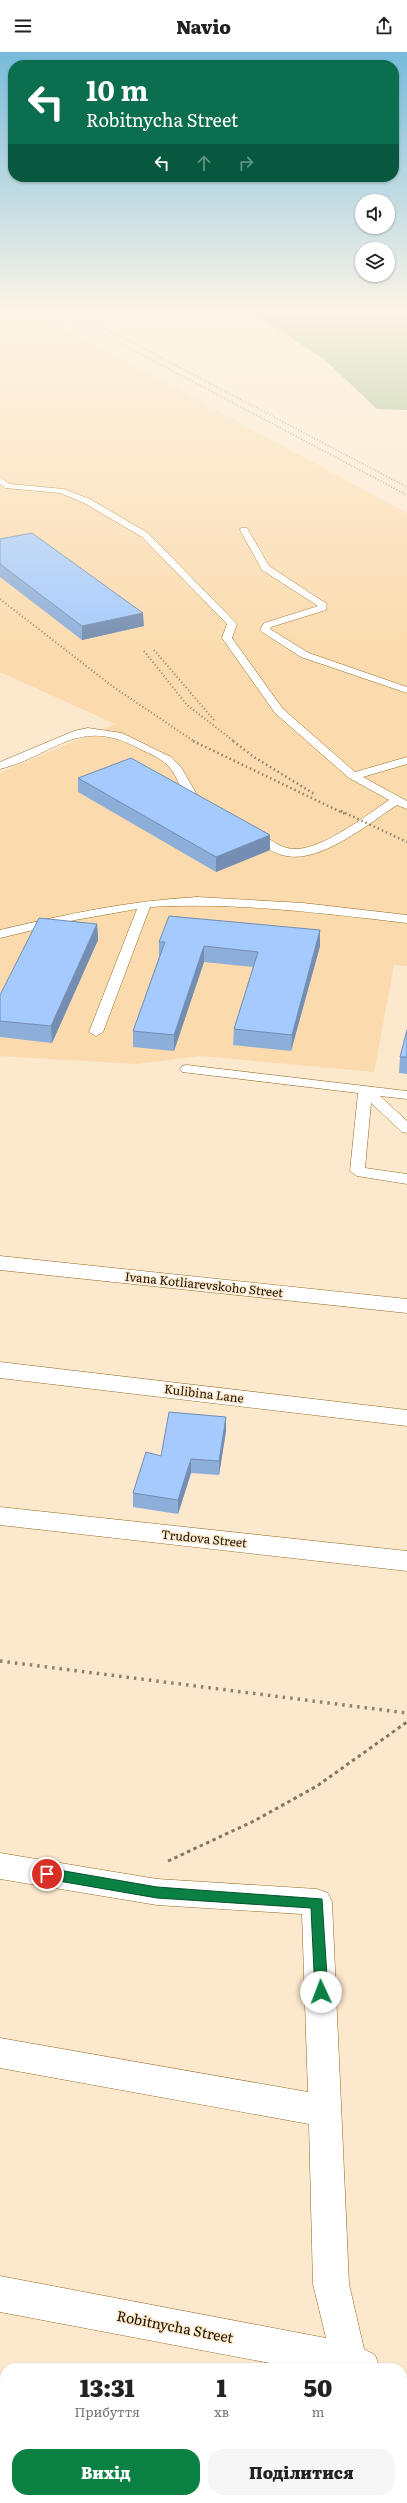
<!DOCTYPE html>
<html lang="uk">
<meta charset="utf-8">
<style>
body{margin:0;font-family:Literata,serif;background:#f6f6f6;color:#222;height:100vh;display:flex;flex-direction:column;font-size:15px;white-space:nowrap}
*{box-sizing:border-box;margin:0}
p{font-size:13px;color:#767676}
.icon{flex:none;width:22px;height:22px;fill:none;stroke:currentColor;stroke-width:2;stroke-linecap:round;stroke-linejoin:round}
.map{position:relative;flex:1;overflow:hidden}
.side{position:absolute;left:0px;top:2311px;width:407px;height:140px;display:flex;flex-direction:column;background:#fff;border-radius:16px 16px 0 0;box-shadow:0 1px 3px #0004}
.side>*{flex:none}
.guide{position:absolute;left:8px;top:8px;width:391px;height:122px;border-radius:16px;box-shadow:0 1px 3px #0004;background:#0b6e4f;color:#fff;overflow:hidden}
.buttons{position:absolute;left:355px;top:142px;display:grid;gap:8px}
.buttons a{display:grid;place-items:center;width:40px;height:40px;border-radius:50%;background:#fff;box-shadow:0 1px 3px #0004;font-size:20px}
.pin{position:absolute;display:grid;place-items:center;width:34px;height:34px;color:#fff;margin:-17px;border:2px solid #fff;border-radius:50%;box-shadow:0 1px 4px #0007}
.me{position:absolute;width:44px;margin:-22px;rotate:358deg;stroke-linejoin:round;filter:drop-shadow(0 0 3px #0008)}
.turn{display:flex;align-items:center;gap:14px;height:84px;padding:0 12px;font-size:18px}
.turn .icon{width:52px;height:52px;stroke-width:2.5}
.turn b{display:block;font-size:28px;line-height:34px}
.lanes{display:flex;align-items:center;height:38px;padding:0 12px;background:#0003;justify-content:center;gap:20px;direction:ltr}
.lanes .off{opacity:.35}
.eta{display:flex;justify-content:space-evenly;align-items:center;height:68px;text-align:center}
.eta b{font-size:24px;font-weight:800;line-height:28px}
.action{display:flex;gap:8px;margin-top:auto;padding:8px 12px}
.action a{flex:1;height:46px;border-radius:16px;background:#0b8043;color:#fff;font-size:16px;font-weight:800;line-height:46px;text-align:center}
.action a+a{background:#f6f6f6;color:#222}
header{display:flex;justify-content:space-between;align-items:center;height:52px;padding:0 12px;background:#fff;font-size:18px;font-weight:800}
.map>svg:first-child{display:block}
.built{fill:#fbdbae}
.forest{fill:#8eb17e}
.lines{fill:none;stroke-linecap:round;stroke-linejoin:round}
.lane-casing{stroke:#966a20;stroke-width:1}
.street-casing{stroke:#966a20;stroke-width:1}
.path{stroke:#867760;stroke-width:3;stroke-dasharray:3.5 3.5;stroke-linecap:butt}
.lane{fill:#fff;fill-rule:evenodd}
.street{fill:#fff;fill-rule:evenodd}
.rail-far3{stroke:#91816a;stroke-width:1.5;stroke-dasharray:1 2;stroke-linecap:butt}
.rail-far2{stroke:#91816a;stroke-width:2;stroke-dasharray:1 2.5;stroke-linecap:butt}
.rail-far1{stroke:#91816a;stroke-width:2.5;stroke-dasharray:1.5 3;stroke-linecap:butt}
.rail{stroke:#91816a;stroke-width:3.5;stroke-dasharray:2.5 5;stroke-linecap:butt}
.wall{fill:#8eaeda}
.shaded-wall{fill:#748db1}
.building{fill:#a5cafd;stroke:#748db1}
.route{fill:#0b8043;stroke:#07532c}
.labels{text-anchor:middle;stroke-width:3;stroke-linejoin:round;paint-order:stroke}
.street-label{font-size:12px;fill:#201300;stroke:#fbe8cd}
.near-street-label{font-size:14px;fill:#201300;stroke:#fbe8cd}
</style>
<header><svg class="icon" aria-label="menu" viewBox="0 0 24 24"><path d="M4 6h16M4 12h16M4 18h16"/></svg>Navio<svg class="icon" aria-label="share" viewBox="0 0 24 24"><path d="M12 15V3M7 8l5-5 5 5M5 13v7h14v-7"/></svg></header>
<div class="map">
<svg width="407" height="2451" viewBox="0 0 407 2451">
<rect width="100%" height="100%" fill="#fbe8cd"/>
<path class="built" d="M0 262H38L407 461V914L394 913 374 1020 201 1004 135 1012 0 1004V721L115 672 0 620Z"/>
<path class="forest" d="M254 262H407V358L377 357 324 307Z"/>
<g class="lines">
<g class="lane-casing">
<g id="lane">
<path d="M0 425 10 432 64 437 90 447 148 481 235 570 237 572 232 586 283 657 355 720 407 705V712L363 725 407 749V757L397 753C368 772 318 814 282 803 269 799 258 790 247 783V779L251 777C264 781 274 793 287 796 315 804 365 764 389 748L349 726 275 661 222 586 227 572 142 485 84 451 60 441 5 436 0 432Z"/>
<path d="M241 476H247L269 514 327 552 326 558 271 575 270 577 309 601 407 635V641L301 605 262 580 260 578 264 571 318 554 262 518 240 478Z"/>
<path d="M88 676 122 681 171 705 181 715 196 741 207 752 201 755C183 751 180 728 170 716 163 707 150 702 140 697 78 663 56 703 0 717V710L74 679Z"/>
<path d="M197 845 303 851 407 863V871C321 861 236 850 150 855L103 980 96 984 89 980 137 857 75 868 0 886V878C67 862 128 849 197 845Z"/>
<path d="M187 1013 407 1039V1047L380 1044 407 1069V1081L402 1080 371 1051 365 1116 407 1122V1132L357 1124 350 1119 358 1041 182 1020 180 1017 182 1014Z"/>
</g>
</g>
<g class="street-casing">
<g id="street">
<path d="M0 1204 407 1247V1261L0 1218Z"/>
<path d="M0 1310 407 1358V1374L0 1326Z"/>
<path d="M0 1455 407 1499V1519L0 1473Z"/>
<path d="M0 1801 157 1827 317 1837 328 1841 332 1850 349 2232 364 2297 375 2303 380 2316H296L0 2260V2224L326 2286 313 2232 309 2072 0 2016V1986L308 2040 302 1862 157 1853 0 1827Z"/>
<path d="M402 2323 407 2325V2362L402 2360Z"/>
</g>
</g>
<path class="path" d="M168 1809 254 1769 317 1734 407 1670"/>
<use href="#lane" class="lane"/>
<use href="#street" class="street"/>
<g class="rail-far3">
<path d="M65 262 407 443"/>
<path d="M78 262 407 435"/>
</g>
<g class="rail-far2">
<path d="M0 547 112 634 195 690"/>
<path d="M154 598 214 668"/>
<path d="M144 599 187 653 235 690"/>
</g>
<g class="rail-far1">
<path d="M193 689 345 762"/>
<path d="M233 689 254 705 316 743"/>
<path d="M341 759 407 790"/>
</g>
<path class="rail" d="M0 1609 407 1661"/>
</g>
<g class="wall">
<path d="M0 487 144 574 82 588 0 525Z"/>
<path d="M78 726 270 798 216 820 78 740Z"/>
<path d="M97 872 98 888 52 991 0 985V943Z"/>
<path d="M159 890 320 894 291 999 233 993 234 977 253 915 204 910 174 999 133 995V979L159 905Z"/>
<path d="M407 978V1022L399 1021 400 1005Z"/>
<path d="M226 1365V1379L219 1423 191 1421 178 1462 133 1455V1441L161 1404Z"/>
</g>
<g class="shaded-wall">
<path d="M143 561 144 574 82 588V574Z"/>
<path d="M270 783V798L216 820V805Z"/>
<path d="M97 872 98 888 52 991 51 974Z"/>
<path d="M320 878V894L291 999 292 983Z"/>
<path d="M204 894V910L174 999V983Z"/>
<path d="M226 1365V1379L219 1423V1409Z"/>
<path d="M191 1407V1421L178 1462V1448Z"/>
</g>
<g class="building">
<path d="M32 481 143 561 82 574 0 512V487Z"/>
<path d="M131 706 270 783 216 805 78 726Z"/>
<path d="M169 864 320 878 292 983 234 977 258 900 204 894 174 983 133 979 165 890H159Z"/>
<path d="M39 866 97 872 51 974 0 969V943Z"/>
<path d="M407 978V1005H400Z"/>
<path d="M169 1360 226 1365 219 1409 191 1407 178 1448 133 1441 146 1400 161 1404Z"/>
</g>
<linearGradient id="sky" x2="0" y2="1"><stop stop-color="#78bada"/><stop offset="0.43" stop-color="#fdf5e8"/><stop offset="1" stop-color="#fdf5e8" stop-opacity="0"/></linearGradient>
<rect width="407" height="605" fill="url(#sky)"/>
<path class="route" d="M47 1816 157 1835 322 1847 328 1940 326 1944 321 1946 317 1944 315 1940 311 1856 157 1846 47 1827 41 1822Z"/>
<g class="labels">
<g class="street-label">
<text transform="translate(204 1233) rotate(6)" y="4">Ivana Kotliarevskoho Street</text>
<text transform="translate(204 1342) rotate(7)" y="4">Kulibina Lane</text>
<text transform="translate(204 1487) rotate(6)" y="4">Trudova Street</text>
</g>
<g class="near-street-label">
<text transform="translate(175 2275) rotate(11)" y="5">Robitnycha Street</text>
</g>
</g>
</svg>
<div class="buttons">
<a><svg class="icon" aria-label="sound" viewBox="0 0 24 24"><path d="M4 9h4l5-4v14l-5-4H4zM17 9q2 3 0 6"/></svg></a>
<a><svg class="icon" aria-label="layers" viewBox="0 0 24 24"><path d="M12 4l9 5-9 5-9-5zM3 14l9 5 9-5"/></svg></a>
</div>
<div class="pin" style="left:47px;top:1822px;background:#d93025"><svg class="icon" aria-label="arrive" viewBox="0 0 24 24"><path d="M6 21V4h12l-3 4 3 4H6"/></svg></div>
<svg class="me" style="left:321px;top:1940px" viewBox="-20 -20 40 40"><circle r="19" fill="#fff"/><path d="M0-13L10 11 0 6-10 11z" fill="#0b8043"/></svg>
<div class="guide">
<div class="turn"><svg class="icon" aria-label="left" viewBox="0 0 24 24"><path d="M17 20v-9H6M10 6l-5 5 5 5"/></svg><div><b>10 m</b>Robitnycha Street</div></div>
<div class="lanes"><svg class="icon" aria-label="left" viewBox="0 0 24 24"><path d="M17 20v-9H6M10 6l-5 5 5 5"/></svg><svg class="icon off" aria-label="ahead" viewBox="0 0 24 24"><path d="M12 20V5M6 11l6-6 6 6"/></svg><svg class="icon off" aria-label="right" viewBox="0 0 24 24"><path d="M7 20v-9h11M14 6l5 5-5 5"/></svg></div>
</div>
<section class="side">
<div class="eta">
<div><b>13:31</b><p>Прибуття</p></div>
<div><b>1</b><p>хв</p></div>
<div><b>50</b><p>m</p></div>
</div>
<div class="action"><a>Вихід</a><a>Поділитися</a></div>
</section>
</div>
